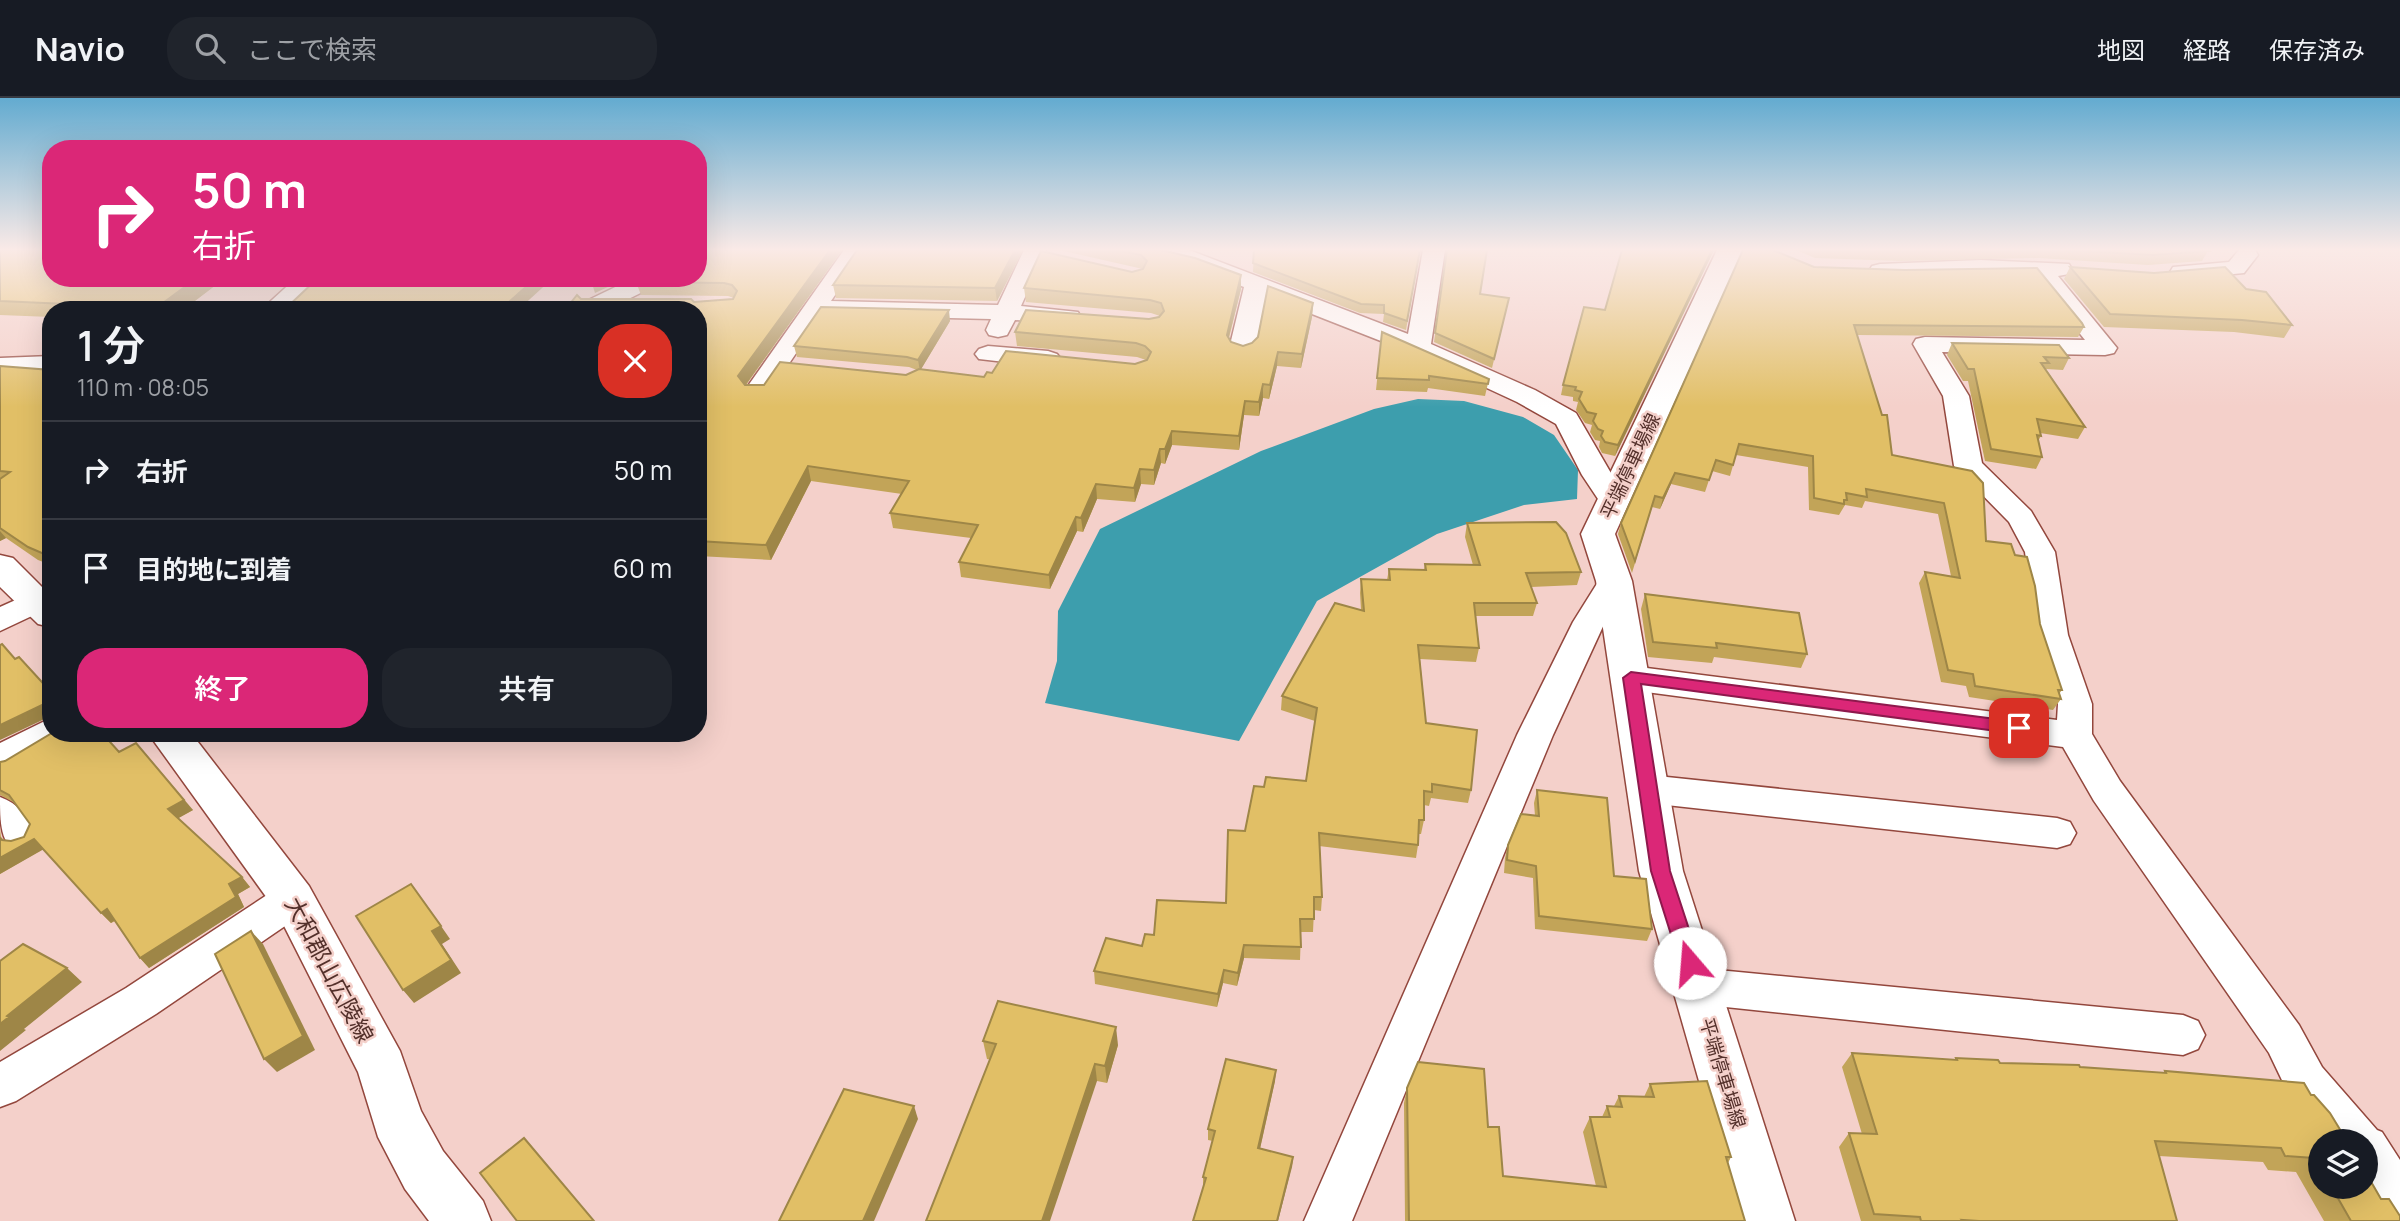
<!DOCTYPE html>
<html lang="ja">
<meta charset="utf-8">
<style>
body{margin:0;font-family:Manrope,"Noto Sans JP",sans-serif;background:#20242c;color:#f1f3f6;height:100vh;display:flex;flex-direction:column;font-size:26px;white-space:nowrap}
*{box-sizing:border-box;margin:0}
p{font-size:23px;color:#9ea1a6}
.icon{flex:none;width:38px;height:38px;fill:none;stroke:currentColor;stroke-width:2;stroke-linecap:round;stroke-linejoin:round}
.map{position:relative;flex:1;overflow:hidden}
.sheet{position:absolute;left:42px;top:203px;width:665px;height:441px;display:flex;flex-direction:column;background:#171b24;border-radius:28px;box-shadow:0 7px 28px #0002}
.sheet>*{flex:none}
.guide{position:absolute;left:42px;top:42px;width:665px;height:147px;border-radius:28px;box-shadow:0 7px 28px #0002;background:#db2777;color:#fff;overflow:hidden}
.tools{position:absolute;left:2308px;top:1031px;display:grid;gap:14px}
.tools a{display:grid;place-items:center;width:70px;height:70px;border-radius:50%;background:#171b24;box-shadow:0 7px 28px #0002;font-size:35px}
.pin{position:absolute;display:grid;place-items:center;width:60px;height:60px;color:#fff;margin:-30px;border-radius:14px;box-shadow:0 4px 10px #0006}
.me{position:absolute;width:77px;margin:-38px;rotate:342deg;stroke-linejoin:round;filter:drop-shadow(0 0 5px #0008)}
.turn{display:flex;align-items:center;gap:24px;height:147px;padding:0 35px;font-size:32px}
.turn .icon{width:91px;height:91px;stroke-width:2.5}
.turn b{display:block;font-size:49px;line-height:60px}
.round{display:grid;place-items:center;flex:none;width:74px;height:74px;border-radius:28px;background:#20242c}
.overview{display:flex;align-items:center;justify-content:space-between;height:119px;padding:0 35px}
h1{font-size:42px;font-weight:600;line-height:52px}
.primary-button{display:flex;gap:14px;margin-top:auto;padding:14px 35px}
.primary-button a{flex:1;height:80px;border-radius:28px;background:#db2777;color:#fff;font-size:28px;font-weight:600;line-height:80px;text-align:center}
.primary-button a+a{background:#20242c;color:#f1f3f6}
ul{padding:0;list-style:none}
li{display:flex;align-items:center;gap:21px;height:98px;padding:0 35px;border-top:2px solid #363941}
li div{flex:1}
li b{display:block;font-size:26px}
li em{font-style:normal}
header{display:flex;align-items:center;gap:42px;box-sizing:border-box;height:98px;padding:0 35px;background:#171b24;border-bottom:2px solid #363941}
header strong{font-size:33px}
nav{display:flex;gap:38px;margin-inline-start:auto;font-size:24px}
.search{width:490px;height:63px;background:#20242c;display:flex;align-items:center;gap:18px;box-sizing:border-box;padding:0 24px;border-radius:28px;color:#9ea1a6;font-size:26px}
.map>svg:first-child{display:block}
.water{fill:#3d9ead}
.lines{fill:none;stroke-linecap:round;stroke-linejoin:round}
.minor-casing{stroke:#93473d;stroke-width:3}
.secondary-casing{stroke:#93473d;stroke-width:3}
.minor{fill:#fff;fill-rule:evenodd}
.secondary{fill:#fff;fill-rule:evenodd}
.wall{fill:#c2a458}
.shaded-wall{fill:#9e8647}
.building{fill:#e1bf66;stroke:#9e8647;stroke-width:2}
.route{fill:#db2777;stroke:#8e194d;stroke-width:2}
.labels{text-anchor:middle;stroke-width:5;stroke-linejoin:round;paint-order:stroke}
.street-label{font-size:19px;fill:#53302b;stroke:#f4d0ca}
.near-street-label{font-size:23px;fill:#53302b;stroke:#f4d0ca}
</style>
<header>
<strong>Navio</strong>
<div class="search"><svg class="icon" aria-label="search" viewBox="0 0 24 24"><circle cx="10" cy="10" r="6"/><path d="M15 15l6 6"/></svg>ここで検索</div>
<nav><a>地図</a><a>経路</a><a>保存済み</a></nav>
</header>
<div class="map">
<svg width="2400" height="1123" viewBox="0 0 2400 1123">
<rect width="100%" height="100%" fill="#f4d0ca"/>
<path class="water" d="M1418 301 1464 303 1523 319 1554 337 1578 372 1577 401 1524 407 1437 436 1317 503 1239 643 1045 605 1057 563 1058 513 1100 431 1261 353 1374 311Z"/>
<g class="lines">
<g class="minor-casing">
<g id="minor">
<path d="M844 152H866L831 203 998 207 1024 152H1046L1021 208 1078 214 1081 219 1078 224 1069 226 1015 222 1007 237 998 239 989 237 986 232 991 221 822 217 767 298 758 300 749 298 745 292Z"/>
<path d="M1159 152H1189L1408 236 1423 152H1445L1431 246 1535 292 1576 315 1626 401 1622 407 1612 410 1602 407 1582 377 1556 326 1517 304 1409 254 1266 198 1255 251 1251 256 1242 259 1233 256 1229 251 1244 189 1162 157Z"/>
<path d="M2239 152H2255L2258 157 2244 175 2181 181 2173 179 2170 174 2173 169 2229 164Z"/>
<path d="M1981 162 2069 166 2072 171 2069 176 2058 178 2117 250 2114 255 2105 257 1942 254 1969 298 1982 365 2031 413 2055 454 2068 537 2092 606V636L2120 683 2299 927 2322 969 2377 1032 2382 1034 2400 1062V1123L2383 1122 2363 1088H2366V1043H2329L2290 999 2269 955 2094 703 2063 649 1631 592 1619 588 1614 580 1619 572 1631 568 2057 622 2058 606 2036 537 2025 454 2009 424 1954 368 1943 298 1913 246 1916 241 1925 239 2085 242 2033 177 1981 176 1880 180 1872 178 1869 173 1872 168 1880 166Z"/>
<path d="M296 180H321L288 212H261Z"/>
<path d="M634 180H664L661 185 606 212H574L578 207Z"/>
<path d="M988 248 1048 253 1057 256 1061 261 1057 266 1048 269 979 261 975 256 979 251Z"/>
<path d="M51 258V274L0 276V260Z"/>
<path d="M1614 473 1625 476 1630 483 1605 524 1553 637 1352 1123H1304L1517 637 1573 524 1603 476Z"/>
<path d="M51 486V509L0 533V509Z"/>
<path d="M51 620V635H67L63 642 13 671 0 674V645Z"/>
<path d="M1648 677 2057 720 2070 724 2076 735 2070 746 2057 750 1648 705 1635 701 1630 691 1635 681Z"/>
<path d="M0 699C18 705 29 720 38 737L32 748C0 761 0 726 0 699Z"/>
<path d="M293 785 307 789 313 801 307 813 156 916 16 1003 0 1009V964L126 890 279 789Z"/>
<path d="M1697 870 2183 917 2198 923 2205 937 2198 951 2183 957 1697 906 1682 901 1676 888 1682 875Z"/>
</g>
</g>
<g class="secondary-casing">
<g id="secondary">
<path d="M1717 152H1743L1615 436 1632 483 1683 773 1795 1123H1739L1639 773 1596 483 1581 436Z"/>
<path d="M0 457 13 460 51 498V529L38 526 0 489Z"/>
<path d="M148 635H191L309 788 400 953 421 1013 443 1053 483 1103 491 1123H429L405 1091 378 1039 358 974 277 814Z"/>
</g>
</g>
<use href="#minor" class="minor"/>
<use href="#secondary" class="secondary"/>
</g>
<g class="wall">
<path d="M0 152 225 180 183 212H51V219L0 217Z"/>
<path d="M842 152 746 287H764L906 277 917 272 909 269 797 259 794 248 950 223 921 271 984 279 992 275 1135 266 1146 262 1137 259 1017 248 1015 234 1149 221 1160 218 1151 215 1026 204 1024 190 1132 174 1143 171 1059 152H1161L1241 191 1229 240 1231 244 1243 248 1252 245 1313 205 1312 219 1301 270 1277 268 1269 301 1263 300 1259 318 1244 317 1239 352 1172 347 1165 366 1161 365 1154 387 1141 386 1135 404 1097 401 1083 434 1077 433 1050 491 961 479 959 464 971 440 893 430 890 415 902 396 811 383 771 462 698 458V212L581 201 694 204 733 201 734 200 728 198 641 197 636 184Z"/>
<path d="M1023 152 997 203 836 200 833 187Z"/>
<path d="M1254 152H1420L1406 232 1383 224 1384 216 1360 215 1253 174Z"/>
<path d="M1447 152 1480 196 1507 209 1492 270 1434 244Z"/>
<path d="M1622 152H1714L1615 358 1602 355 1599 349 1600 343 1595 342 1590 334 1592 327 1585 325 1576 312 1578 304 1573 303V299L1561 297 1563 287 1605 212Z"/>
<path d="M1796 152H2206L2208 153 2202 163 2148 167 2039 160 1901 163 1815 160Z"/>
<path d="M1814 169 2084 229 2078 239 1857 237 1892 357 1986 443 2040 526 2062 592 2059 596 2061 601 2053 612 1969 599 1966 588 1941 584 1919 485 1925 474 1951 478 1938 416 1865 403 1862 410 1845 407 1839 417 1809 412 1808 369 1736 357 1730 378 1712 373 1705 394 1671 386 1660 411 1652 409 1632 475 1618 436 1621 425Z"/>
<path d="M2070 169 2246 191 2292 227 2284 240 2234 234 2104 229 2064 181Z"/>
<path d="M1382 234 1489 281 1485 298 1428 290 1427 294 1376 292Z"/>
<path d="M1952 245 2069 260 2063 272 2046 271 2085 329 2078 341 2040 335 2041 338 2038 343 2042 359 2036 371 1985 363 1968 283H1963L1947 257Z"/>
<path d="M0 268 51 272V467L38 462 6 440 0 443Z"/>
<path d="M1467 425 1581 474 1577 487 1531 489 1537 505 1533 518H1476L1479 550 1476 564 1420 561 1426 625 1471 692 1468 705 1431 700 1429 708 1424 707V722L1421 736H1419L1418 747 1416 760 1319 748 1322 799 1321 813 1314 812 1313 834H1301L1300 862 1244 860 1237 888 1223 885 1217 909 1095 886 1094 873 1142 848 1154 837 1226 805 1245 733 1264 689 1306 683 1315 623 1281 612 1282 598 1361 512 1360 495 1361 481 1387 482 1389 471 1424 472 1425 466 1473 467 1465 439Z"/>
<path d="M1645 496 1807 556 1801 570 1714 559 1712 565 1648 559 1641 511Z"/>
<path d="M15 561 51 594V629L44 622Z"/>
<path d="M119 654 193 712 178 720 242 779 250 789 238 796 244 809 149 870 140 860 115 823 111 825 101 815 43 751 0 776V731L1 739 4 742 11 743 24 739 30 726 15 705 0 697V664Z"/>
<path d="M1537 692 1614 778 1652 831 1647 843 1535 831 1533 780 1504 775 1505 760 1508 747 1535 718 1534 705Z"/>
<path d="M983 943 1118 947 1107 985 987 961Z"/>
<path d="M1852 955 1954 962 1956 960 2000 965 2163 975 2165 973 2320 1043V1088H2366L2381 1101 2400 1123H2324L2296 1074 2268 1072 2263 1064 2159 1058 2177 1123H1861L1839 1049 1849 1035 1862 1036 1842 969Z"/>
<path d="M1276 972 1275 983 1260 1050 1293 1059 1292 1069 1203 1089V1079L1213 1043 1208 1042V1031Z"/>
<path d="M1650 986 1731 1059 1728 1065 1745 1123H1405L1404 1005 1407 990 1488 1029 1503 1078 1596 1088 1583 1034 1590 1019H1602L1607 1008H1614L1619 998 1644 999Z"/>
</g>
<g class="shaded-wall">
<path d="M830 152H842L742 292 738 278Z"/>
<path d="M1015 152H1023L997 203 995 190Z"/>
<path d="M1712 152H1714L1615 358 1618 347Z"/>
<path d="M1241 177V191L1226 250 1227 237Z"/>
<path d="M197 180H225L183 212H157L156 210Z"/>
<path d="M536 180H553L518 212H500Z"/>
<path d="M594 180H627L595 195 591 182Z"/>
<path d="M1313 205 1312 219 1301 270 1302 256Z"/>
<path d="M949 212 950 223 920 273 918 262Z"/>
<path d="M1278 254 1277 268 1269 301 1270 287Z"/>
<path d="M1263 286V300L1259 318V304Z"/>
<path d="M1245 303 1244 317 1239 352V338Z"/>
<path d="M1172 333V347L1165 366V351Z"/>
<path d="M1160 351 1161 365 1154 387V372Z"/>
<path d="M808 368 811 383 771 462 766 447Z"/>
<path d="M1140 371 1141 386 1135 404 1134 390Z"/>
<path d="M1675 375 1671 386 1660 411 1663 400Z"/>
<path d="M1096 386 1097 401 1083 434 1081 420Z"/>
<path d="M1076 419 1077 433 1050 491 1049 477Z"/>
<path d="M0 433 6 440 0 443Z"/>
<path d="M42 607 51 618 0 642V627Z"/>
<path d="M145 655 193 712 177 721 168 711Z"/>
<path d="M34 741 44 751 0 776V760Z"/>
<path d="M242 779 250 789 238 796 244 809 149 870 140 860 229 786Z"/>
<path d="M107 811 117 821 111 825 101 815Z"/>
<path d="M441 828 450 841 442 846 461 875 414 905 403 892 432 833Z"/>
<path d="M251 833 263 846 315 952 277 974 264 961Z"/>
<path d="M1244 847V860L1237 888 1238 875Z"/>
<path d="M67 870 82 884 24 931 26 932 0 953V926L7 918Z"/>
<path d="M1224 872 1223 885 1217 909 1218 896Z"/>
<path d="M1116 929 1118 947 1107 985 1105 968Z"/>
<path d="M1095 966 1097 983 1050 1123H1042Z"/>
<path d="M1276 972 1275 983 1258 1060V1050Z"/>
<path d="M914 1008 918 1021 874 1123H863Z"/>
<path d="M1293 1059 1292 1069 1278 1123H1277Z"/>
</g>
<g class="building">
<path d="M0 152H51V180H197L156 210 0 203Z"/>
<path d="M704 152H830L738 278 745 287H764L780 264 906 277 919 271 984 279 987 274 992 275 1006 253 1135 266 1147 262 1151 254 1145 248 1136 245 1015 234 1026 212 1149 221 1159 219 1164 213 1161 205 1150 202 1024 190 1041 153 1132 174 1143 171 1147 163 1141 157 1116 152H1161L1195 160 1241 177 1227 237 1231 244 1243 248 1252 245 1258 239 1268 188 1313 205 1302 256 1278 254 1270 287 1263 286 1259 304 1245 303 1239 338 1172 333 1165 351H1160L1154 372 1140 371 1134 390 1096 386 1081 420 1076 419 1049 477 959 464 978 427 890 415 909 383 808 368 766 447 698 443V212H565L577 197 581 201H691L694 204 733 201 737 193 732 187 724 185 636 184 645 180H698V153Z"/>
<path d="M857 152H1015L995 190 833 187Z"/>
<path d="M1254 152H1420L1407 223 1384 215V207L1361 206 1253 165Z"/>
<path d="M1447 152H1487L1480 196 1509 200 1494 261 1435 235Z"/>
<path d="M1622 152H1712L1618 347 1605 344 1601 338 1603 333 1598 331 1593 323 1596 316 1587 314 1579 301 1582 294 1575 292 1576 289 1563 287 1584 209 1605 212Z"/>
<path d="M1743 152H1773L1814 169 1905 172 2037 170 2082 225 2084 229 1854 227 1882 317H1887L1892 357 1972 373 1983 385 1986 443 2011 446 2015 457 2027 459 2035 488 2040 526 2062 592H2058L2061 601 1975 588 1973 576 1948 572 1925 474 1960 480 1944 405 1866 391 1867 399 1846 395 1847 402H1844V406L1814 400 1813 358 1739 346 1733 367 1716 362 1709 382 1675 375 1663 400 1655 398 1635 463 1621 425Z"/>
<path d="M1855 152H1985L1905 153Z"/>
<path d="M2064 152H2206L2208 153 2153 157Z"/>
<path d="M2070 169 2154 175 2225 169 2246 191 2266 194 2292 227 2242 222 2110 216Z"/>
<path d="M318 180H536L500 212H284Z"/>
<path d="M821 209 949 212 918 262 907 259 794 248Z"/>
<path d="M1382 234 1489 281 1488 286 1429 278V282L1377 280Z"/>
<path d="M1952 245 2059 247 2069 260 2044 259 2049 265H2041L2085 329 2037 321 2041 338 2037 337 2042 359 1991 351 1974 271H1968Z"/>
<path d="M0 268 51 272V459L28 449 0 430V381L10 374 0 373Z"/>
<path d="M1556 424 1566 435 1581 474 1526 475 1537 505H1474L1479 550 1418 547 1426 625 1477 632 1471 692 1432 686V694L1424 693V722H1419L1418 747 1319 735 1322 799H1314V821H1300L1301 849 1244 847 1238 875 1224 872 1218 896 1094 873 1106 840 1142 848 1145 836 1154 837 1157 802 1226 805 1228 732 1245 733 1254 688 1264 689 1266 679 1306 683 1317 610 1282 598 1335 505 1364 513 1361 481 1390 482 1389 471 1426 472 1425 466 1480 467 1467 425Z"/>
<path d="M1645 496 1799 515 1807 556 1716 545 1717 550 1653 544Z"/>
<path d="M2 546 15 561 19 559 51 594V623L44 622 42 607 0 627V547Z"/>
<path d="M52 635H102L119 654 136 645 184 702 168 711 242 779 229 786 236 799 140 860 107 811 101 815 34 741 0 760V740L2 742 11 743 24 739 30 726 9 697 0 692V664L5 663Z"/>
<path d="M1537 692 1607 700 1614 778 1646 781 1652 831 1539 818 1536 768 1507 762 1508 747 1521 716 1539 718Z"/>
<path d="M411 786 441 828 432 833 451 862 403 892 356 818Z"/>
<path d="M251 833 303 938 264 961 215 856Z"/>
<path d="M23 846 67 870 7 918 9 919 0 926V863Z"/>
<path d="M998 903 1116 929 1105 968 1095 966 1042 1123H926L996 946 983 943Z"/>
<path d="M1852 955 1957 962 1956 960 1998 962 2000 965 2079 967 2080 969 2166 975 2165 973 2304 985 2311 997H2314L2330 1015 2347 1043H2320V1071L2314 1060 2285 1058 2281 1050 2155 1043 2177 1123H1979L1962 1122 1963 1123H1921L1920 1119 1874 1116 1849 1035 1877 1036Z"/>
<path d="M1226 961 1276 972 1258 1050 1293 1059 1277 1123H1193L1206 1080 1203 1079 1215 1033 1208 1031Z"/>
<path d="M1418 964 1484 971 1488 1029H1499L1503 1078 1606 1089 1590 1019H1610L1607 1008 1622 1009 1619 998 1654 999 1650 986 1707 983 1731 1059H1726L1745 1123H1409L1407 990Z"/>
<path d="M844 991 914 1008 863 1123H779Z"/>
<path d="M524 1040 594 1123H517L480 1075Z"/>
<path d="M2366 1075 2381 1101H2389L2400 1118V1123H2351L2331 1088H2366Z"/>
</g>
<linearGradient id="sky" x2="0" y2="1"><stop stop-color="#63abd0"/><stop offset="0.49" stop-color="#faeae7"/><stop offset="1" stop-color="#faeae7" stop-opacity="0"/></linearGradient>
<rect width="2400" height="309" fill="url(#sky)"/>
<path class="route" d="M1631 574 2019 624 2027 630 2019 636 1641 586 1670 773 1700 865 1697 871 1690 874 1683 871 1680 865 1651 773 1623 580Z"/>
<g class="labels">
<g class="street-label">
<text transform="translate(1630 368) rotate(-65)" y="7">平端停車場線</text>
<text transform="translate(1723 975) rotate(73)" y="7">平端停車場線</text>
</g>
<g class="near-street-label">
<text transform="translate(329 872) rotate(62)" y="8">大和郡山広陵線</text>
</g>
</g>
</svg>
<div class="tools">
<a><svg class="icon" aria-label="layers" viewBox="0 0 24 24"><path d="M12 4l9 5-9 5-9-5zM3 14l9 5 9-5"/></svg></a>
</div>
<div class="pin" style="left:2019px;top:630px;background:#d93025"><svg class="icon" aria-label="arrive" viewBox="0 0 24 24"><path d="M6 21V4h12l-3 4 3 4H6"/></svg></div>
<svg class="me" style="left:1690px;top:865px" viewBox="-20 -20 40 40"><circle r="19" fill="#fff"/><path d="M0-13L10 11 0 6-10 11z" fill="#db2777"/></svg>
<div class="guide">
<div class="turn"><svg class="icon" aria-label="right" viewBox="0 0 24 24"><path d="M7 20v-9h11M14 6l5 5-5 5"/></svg><div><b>50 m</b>右折</div></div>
</div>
<section class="sheet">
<div class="overview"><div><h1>1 分</h1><p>110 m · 08:05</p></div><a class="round" style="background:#d93025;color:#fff"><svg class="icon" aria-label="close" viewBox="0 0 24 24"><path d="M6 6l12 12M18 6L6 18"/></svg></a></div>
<ul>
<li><svg class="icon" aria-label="right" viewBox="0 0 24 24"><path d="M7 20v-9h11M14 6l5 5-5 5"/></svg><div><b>右折</b></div><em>50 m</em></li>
<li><svg class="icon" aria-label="arrive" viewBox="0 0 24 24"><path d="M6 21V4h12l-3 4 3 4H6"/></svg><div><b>目的地に到着</b></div><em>60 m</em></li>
</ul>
<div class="primary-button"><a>終了</a><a>共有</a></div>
</section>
</div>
